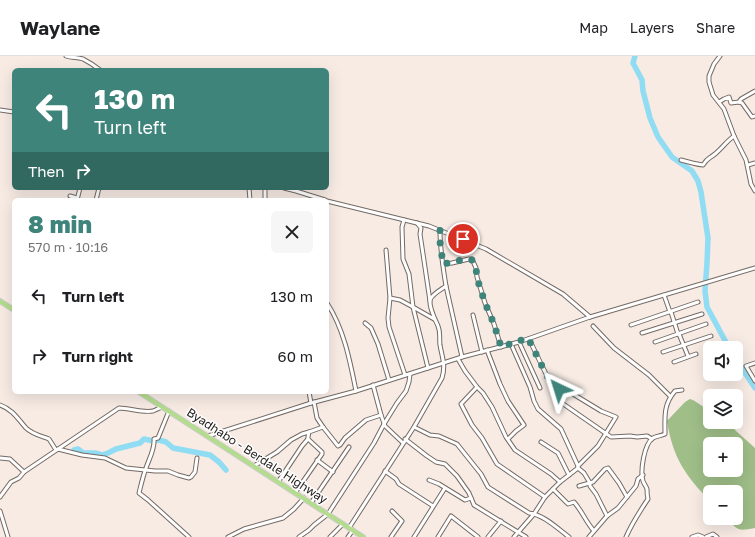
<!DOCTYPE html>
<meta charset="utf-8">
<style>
body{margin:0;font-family:"Golos Text",sans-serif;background:#f6f6f6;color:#202124;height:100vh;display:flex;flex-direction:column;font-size:15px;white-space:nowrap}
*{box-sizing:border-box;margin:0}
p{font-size:13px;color:#757577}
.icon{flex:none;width:22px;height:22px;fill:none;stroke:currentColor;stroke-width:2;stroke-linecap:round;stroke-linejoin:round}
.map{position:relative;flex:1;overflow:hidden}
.sheet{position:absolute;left:12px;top:142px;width:317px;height:196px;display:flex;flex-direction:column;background:#fff;border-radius:6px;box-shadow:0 4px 16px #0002}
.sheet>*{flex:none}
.top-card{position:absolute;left:12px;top:12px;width:317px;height:122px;border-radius:6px;box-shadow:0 4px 16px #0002;background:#3e847a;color:#fff;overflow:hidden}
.fabs{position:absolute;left:703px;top:285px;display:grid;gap:8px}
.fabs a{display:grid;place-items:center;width:40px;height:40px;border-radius:6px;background:#fff;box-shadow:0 4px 16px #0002;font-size:20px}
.pin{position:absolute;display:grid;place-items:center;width:34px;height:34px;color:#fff;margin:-17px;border:2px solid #fff;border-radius:50%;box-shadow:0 1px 4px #0007}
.me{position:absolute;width:44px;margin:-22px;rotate:319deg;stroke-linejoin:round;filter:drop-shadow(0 0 3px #0008)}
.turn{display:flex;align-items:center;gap:14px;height:84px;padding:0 16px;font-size:18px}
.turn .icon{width:52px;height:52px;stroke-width:2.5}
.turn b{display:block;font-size:28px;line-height:34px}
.then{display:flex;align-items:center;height:38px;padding:0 16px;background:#0003;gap:8px;font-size:15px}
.round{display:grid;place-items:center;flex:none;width:42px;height:42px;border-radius:6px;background:#f6f6f6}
.head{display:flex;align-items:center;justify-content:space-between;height:68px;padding:0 16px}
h1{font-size:24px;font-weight:800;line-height:30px;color:#3e847a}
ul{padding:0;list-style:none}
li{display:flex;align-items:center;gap:12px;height:60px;padding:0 16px}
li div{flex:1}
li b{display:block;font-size:15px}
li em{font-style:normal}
header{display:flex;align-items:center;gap:24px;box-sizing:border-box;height:56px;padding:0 20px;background:#fff;border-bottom:1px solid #e0e0e0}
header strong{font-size:19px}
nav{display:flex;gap:22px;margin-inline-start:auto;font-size:14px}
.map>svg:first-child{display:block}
.forest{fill:#9fbe88;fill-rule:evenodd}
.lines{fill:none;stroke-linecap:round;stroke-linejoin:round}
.river{stroke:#90dcf3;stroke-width:5.5}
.minor-casing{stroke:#746a64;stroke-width:5}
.major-casing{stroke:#cecdcd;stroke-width:6}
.minor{stroke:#fff;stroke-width:3}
.major{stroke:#b3dc8c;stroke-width:4}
.route{stroke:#3e847a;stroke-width:7;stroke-dasharray:0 12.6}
.labels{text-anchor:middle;stroke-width:3;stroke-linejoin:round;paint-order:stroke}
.street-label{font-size:12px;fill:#211d1a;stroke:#fff}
</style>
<header>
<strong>Waylane</strong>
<nav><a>Map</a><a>Layers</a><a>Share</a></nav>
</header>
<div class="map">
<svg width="755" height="481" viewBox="0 0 755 481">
<rect width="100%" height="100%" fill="#f7ebe4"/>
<path class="forest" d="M690 343C692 344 694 344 696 346 702 349 704 353 710 354V366H729L736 375 755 392V472C737 475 739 475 726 462H736V436H710V445C685 419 673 402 667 365L685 346ZM710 388H736V414H710Z"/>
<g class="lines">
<g class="river">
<path d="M635 0 633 7 642 24 643 35 650 62 658 81 672 101 692 115 698 125 701 136 708 182 707 207 705 235 707 251 729 292"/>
<path d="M736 303 755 332"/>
<path d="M74 394 78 393 83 397H95L102 399 108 397 116 393 140 387 144 383 153 385 159 384 166 386 173 392 210 399 219 406 226 414"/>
</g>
<g class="minor-casing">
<g id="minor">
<path d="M66 0C72 2 77 1 83 3 89 6 95 10 100 14"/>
<path d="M720 0 714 8 709 20V26L713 39 724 53 734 80 746 104 751 128 755 135"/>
<path d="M719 46 724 43 729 41 731 47 739 46 742 47 752 61 755 60"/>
<path d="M739 46 741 43 755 35"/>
<path d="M0 54 14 56"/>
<path d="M681 104C688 106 695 108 703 109 708 101 709 103 715 98 722 92 727 85 734 80"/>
<path d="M748 109 755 107"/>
<path d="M249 132 250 144"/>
<path d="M284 132 296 135 325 144"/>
<path d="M70 140 77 142"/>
<path d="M77 144 80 132"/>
<path d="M96 144 99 132"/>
<path d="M265 144V132"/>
<path d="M327 145 429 170 486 193 563 238 590 261"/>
<path d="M404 164 402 171 403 203 409 218 413 251 434 263"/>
<path d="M417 167 421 172 420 178 423 198 430 245"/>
<path d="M386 194 390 242 388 262 389 271 405 319"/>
<path d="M443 208 452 207 469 203H472L476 212 477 221 485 247 494 268 501 291"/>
<path d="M446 230 462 301"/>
<path d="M664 239 670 256"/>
<path d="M390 242 400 244 413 251 428 312"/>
<path d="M327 247C344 273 350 305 356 335"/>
<path d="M671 256 678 278"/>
<path d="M473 259 482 296"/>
<path d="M365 267 371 272 378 288 389 324"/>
<path d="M631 269 698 246"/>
<path d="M593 270 614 292 649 319 670 340"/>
<path d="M642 277 702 258"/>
<path d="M679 278 688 300"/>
<path d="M519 286 540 332"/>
<path d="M655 286 706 268"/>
<path d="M511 288 530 331 534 345 538 353 561 373 578 410"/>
<path d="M487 294 500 328 508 345 524 369 516 375 508 383"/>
<path d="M663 296 711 280"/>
<path d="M458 303 465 315 477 331 483 337 492 351 506 381 515 394 551 418 560 426"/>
<path d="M674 306 696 298"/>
<path d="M755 307 746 310 755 325"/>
<path d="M559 329 557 340 559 345 611 381 630 380 637 381 647 380 652 383"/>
<path d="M477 331 461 348 472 369 482 382 497 408 545 441"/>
<path d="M309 336 311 347"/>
<path d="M0 349C12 353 18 363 26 372 32 378 41 380 49 383L56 394"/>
<path d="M169 355 158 382 154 383C155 393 149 403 146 412 143 420 141 429 139 437L148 444 189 481"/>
<path d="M381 359 385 370 403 387"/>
<path d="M323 371 338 390 340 389 345 382 366 364 381 359 373 329"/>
<path d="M414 371 430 379 439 380 457 388 481 418 488 431 529 457C544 459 557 472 569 481"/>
<path d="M208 380 311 347 356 335 462 301 519 286 590 261 755 212"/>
<path d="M405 383 427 400 436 406 445 408 457 420 469 437 474 449 526 481"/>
<path d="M541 386 558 397 569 419"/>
<path d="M58 393 82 399 105 402 126 412 155 415H168L178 419 189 422 191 421 195 416 197 402"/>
<path d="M0 402 10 403 24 416"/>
<path d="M317 404 333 416"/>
<path d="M254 410 277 396 291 384 302 378 309 376"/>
<path d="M578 412 584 417 590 427V430L596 438 607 460"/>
<path d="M385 415 396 423 399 428 433 450"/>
<path d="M429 424 439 428 465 444 471 442"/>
<path d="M278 426 302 390 308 383"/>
<path d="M579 430 593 426 605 413 608 412 619 427 627 441"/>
<path d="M553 433 568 448 574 446C582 455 586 466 594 475"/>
<path d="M295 437 322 398V396L308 383V381L309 376 323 371 317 362 314 346"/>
<path d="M0 441 11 426 19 422 24 416 119 352C130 352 142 357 153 355 156 354 159 352 162 351"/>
<path d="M311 447 349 391"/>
<path d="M0 455 8 481"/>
<path d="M349 472 414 371 442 322C446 309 442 301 440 289 439 282 441 277 438 270 435 263 429 252 430 244 432 238 442 233 446 230 443 212 440 193 440 174"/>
<path d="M228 481 244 473 283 462 294 453 304 442"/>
<path d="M299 481 309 474 314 469 328 458 374 387 384 368 397 347 406 335 409 326 410 318"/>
<path d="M330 481 343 468"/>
<path d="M348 481 353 474"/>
<path d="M391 481 402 465 392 455"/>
<path d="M414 481 445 432"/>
<path d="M438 481 451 460 478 481"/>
<path d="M488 481 501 465"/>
<path d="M514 481 534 458 545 441 560 426 578 412V410L598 390 616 361 601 355 555 327 547 320 529 283"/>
<path d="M589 481 607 460 618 452 636 430 638 423 643 419"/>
<path d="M626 481C632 467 640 455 648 443 647 439 647 437 647 433 646 430 644 428 643 425 640 415 644 388 653 382 656 380 661 380 665 378 665 361 663 349 675 335L682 334"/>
<path d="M692 481 698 479 703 481"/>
<path d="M706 481 713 478 717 481"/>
</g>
</g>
<g class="major-casing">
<g id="major">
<path d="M0 245 14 254"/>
<path d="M139 336 363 481"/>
</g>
</g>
<use href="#minor" class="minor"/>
<use href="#major" class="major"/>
</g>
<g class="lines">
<path class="route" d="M463 183 440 174V186L443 208C451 207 464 202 472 204L476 212 477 222 485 247 494 268 501 291 528 282 547 320 560 329 559 333"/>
</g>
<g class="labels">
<g class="street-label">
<text transform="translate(257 400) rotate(33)" y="4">Byadhabo - Berdale Highway</text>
</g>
</g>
</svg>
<div class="fabs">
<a><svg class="icon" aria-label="sound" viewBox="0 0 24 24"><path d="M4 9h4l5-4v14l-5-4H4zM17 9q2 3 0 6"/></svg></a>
<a><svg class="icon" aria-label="layers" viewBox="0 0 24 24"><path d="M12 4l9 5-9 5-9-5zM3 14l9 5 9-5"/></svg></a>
<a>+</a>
<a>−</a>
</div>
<div class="pin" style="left:463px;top:183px;background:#d93025"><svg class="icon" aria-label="arrive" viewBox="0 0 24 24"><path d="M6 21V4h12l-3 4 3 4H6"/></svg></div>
<svg class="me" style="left:559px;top:333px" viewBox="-20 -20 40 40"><path d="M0-17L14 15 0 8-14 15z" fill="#3e847a" stroke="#fff" stroke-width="4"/></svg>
<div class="top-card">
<div class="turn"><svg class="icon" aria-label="left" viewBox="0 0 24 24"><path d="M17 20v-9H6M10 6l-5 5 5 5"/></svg><div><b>130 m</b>Turn left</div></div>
<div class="then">Then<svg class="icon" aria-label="right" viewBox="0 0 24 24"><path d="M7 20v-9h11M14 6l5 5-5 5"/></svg></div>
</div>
<section class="sheet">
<div class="head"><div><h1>8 min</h1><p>570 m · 10:16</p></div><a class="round"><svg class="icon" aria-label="close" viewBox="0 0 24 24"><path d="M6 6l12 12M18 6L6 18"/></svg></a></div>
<ul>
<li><svg class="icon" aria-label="left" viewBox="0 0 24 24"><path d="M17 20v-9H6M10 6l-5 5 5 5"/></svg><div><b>Turn left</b></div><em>130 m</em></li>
<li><svg class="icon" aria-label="right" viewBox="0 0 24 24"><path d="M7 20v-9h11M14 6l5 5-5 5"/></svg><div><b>Turn right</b></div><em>60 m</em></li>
</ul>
</section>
</div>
